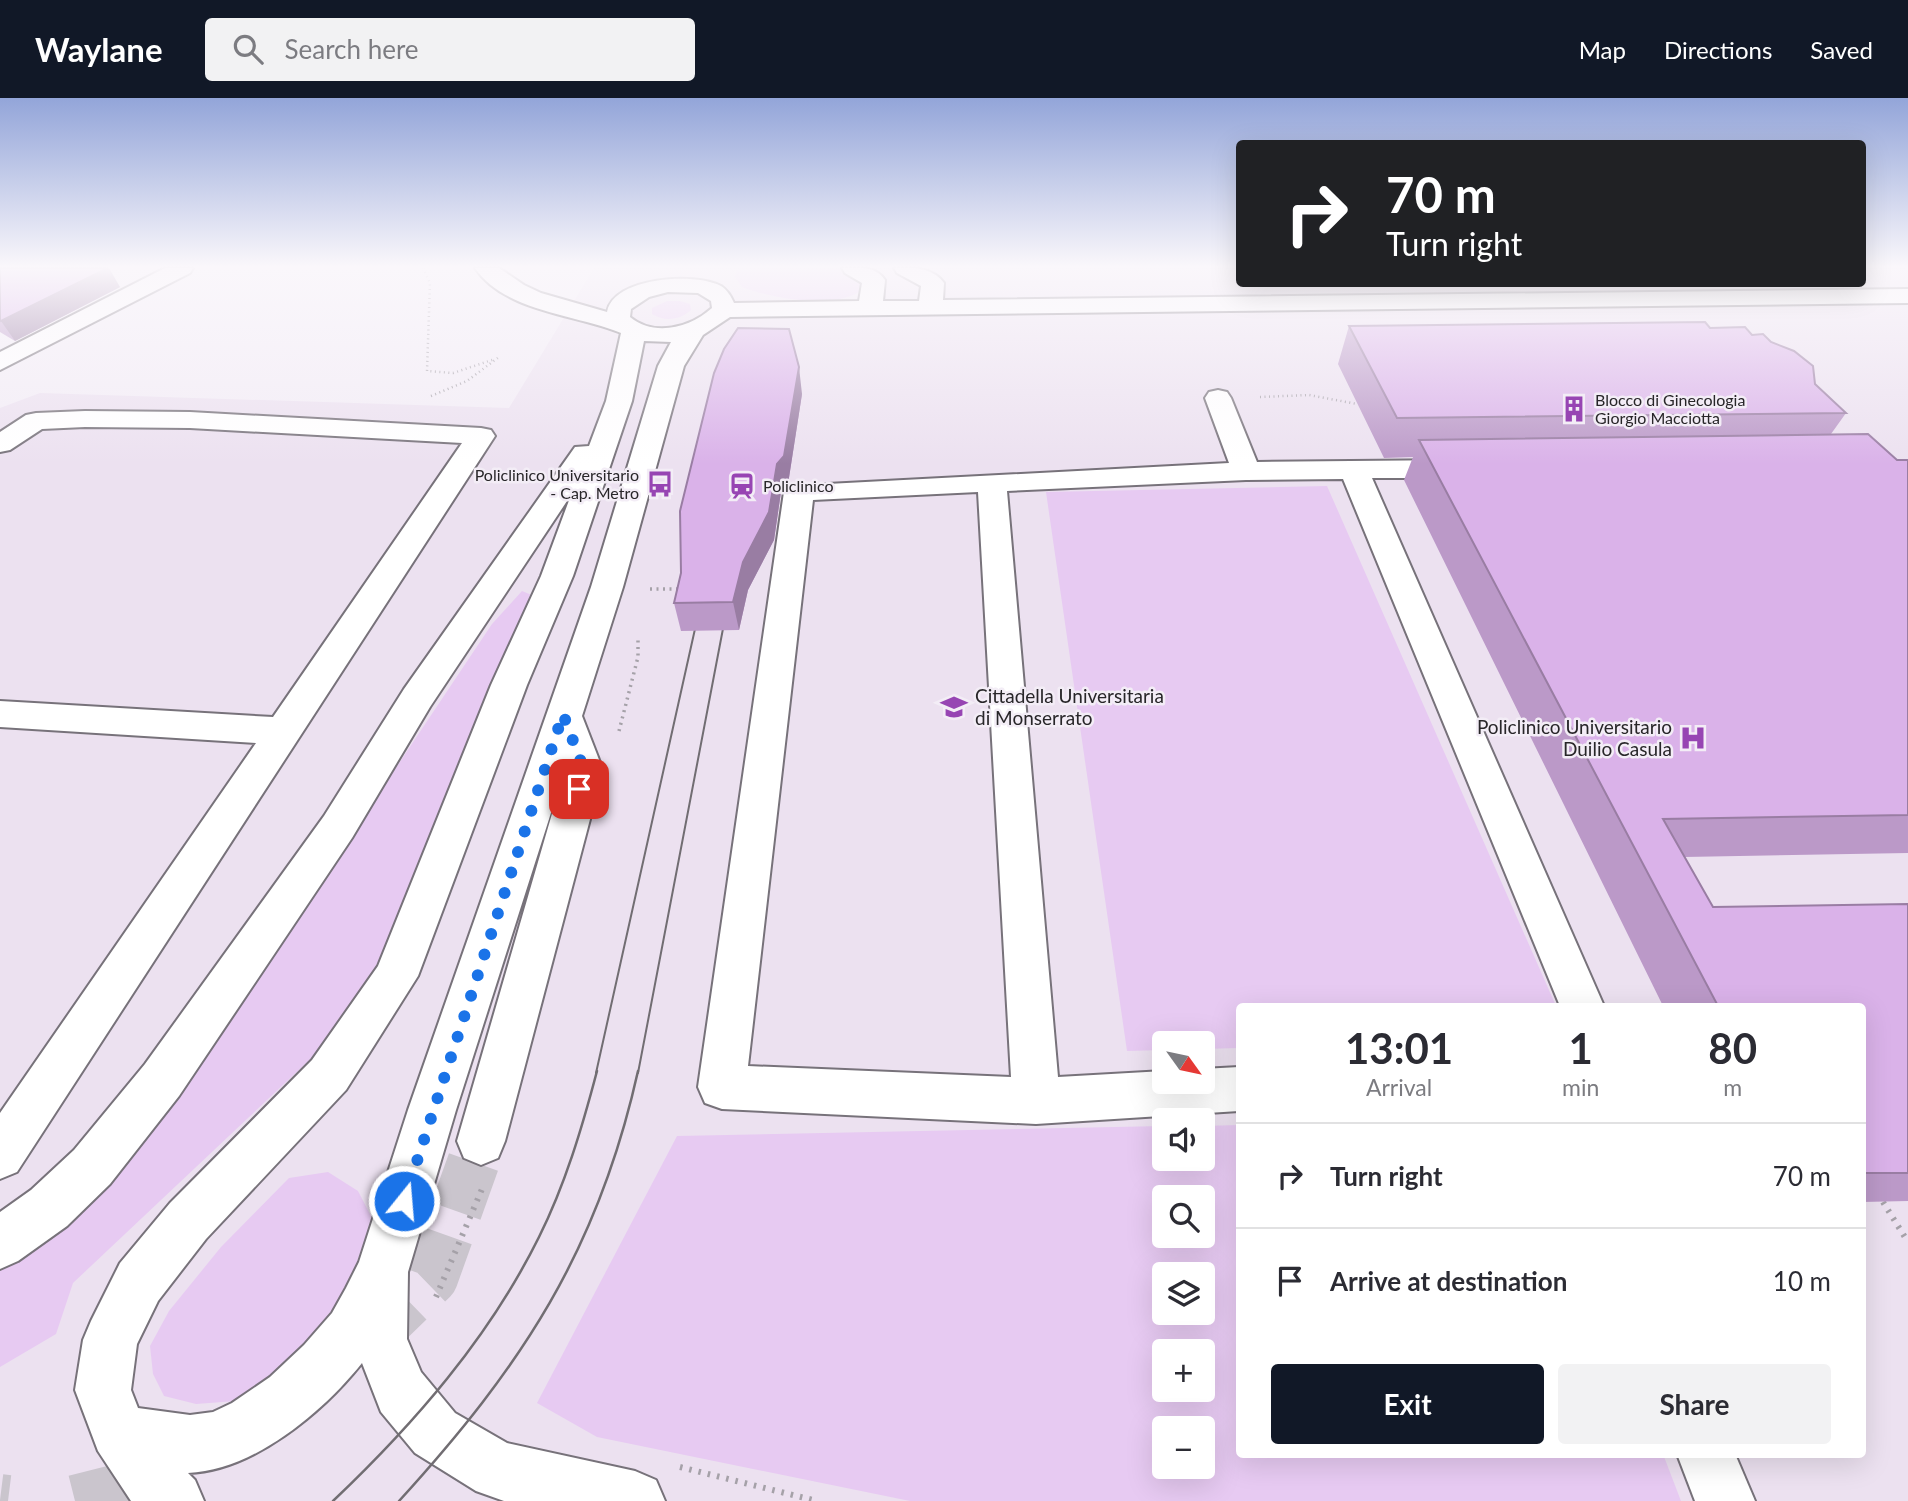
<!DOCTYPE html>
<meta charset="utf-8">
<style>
body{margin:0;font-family:Lato,sans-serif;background:#f2f2f3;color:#2b2b33;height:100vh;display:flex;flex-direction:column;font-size:26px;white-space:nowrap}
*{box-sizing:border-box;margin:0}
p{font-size:23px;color:#7c7c81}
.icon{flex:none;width:38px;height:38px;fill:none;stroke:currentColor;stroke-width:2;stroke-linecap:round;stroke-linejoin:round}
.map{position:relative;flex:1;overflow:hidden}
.details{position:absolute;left:1236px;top:905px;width:630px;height:455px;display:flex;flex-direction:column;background:#fff;border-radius:7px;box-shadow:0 7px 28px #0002}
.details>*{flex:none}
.hud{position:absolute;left:1236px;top:42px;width:630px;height:147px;border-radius:7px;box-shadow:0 7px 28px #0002;background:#202124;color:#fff;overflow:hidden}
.needle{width:46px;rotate:123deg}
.tools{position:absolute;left:1152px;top:933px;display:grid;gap:14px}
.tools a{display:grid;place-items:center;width:63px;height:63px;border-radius:7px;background:#fff;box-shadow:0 7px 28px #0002;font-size:35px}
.pin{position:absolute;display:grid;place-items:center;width:60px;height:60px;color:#fff;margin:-30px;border-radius:14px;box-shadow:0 4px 10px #0006}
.me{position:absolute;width:77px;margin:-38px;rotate:17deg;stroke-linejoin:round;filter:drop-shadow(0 0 5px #0008)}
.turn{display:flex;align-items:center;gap:24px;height:147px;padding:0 35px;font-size:32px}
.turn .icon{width:91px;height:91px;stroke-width:2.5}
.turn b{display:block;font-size:49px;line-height:60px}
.eta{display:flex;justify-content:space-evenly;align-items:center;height:119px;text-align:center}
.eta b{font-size:42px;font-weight:700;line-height:49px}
.primary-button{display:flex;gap:14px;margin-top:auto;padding:14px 35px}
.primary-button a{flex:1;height:80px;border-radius:7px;background:#111827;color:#fff;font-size:28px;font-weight:700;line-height:80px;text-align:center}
.primary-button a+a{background:#f2f2f3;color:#2b2b33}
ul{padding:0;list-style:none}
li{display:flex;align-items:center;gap:21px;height:105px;padding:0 35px;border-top:2px solid #e1e1e2}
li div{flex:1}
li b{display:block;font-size:26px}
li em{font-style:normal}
header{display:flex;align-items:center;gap:42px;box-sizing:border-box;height:98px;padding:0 35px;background:#111827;color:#fff}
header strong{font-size:33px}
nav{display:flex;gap:38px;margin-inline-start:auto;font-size:24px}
.search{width:490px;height:63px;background:#f2f2f3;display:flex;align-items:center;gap:18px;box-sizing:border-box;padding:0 24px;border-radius:7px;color:#7c7c81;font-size:26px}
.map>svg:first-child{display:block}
.built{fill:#ece1f0;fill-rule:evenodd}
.green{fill:#e7caf2;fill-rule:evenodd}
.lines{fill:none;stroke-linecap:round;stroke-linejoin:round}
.minor-tunnel{stroke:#cac5cd;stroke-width:52;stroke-dasharray:52 26;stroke-linecap:butt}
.minor-casing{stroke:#77727a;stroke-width:4}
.path-far2{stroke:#a5a1a8;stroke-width:2.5;stroke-dasharray:1 3.5;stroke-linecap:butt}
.path-far1{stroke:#a5a1a8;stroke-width:3.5;stroke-dasharray:2 4.5;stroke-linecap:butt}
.path{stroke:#a5a1a8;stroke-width:6;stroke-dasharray:2.5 7;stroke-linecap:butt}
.minor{fill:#fff;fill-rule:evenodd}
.tram-far1{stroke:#716d72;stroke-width:2}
.tram{stroke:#716d72;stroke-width:2.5}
.wall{fill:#bb99c8}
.shaded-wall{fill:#997da3}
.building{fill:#dab2e9;stroke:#997da3;stroke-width:2}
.route{stroke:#1a73e8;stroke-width:12;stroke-dasharray:0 21.6}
.labels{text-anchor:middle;stroke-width:5;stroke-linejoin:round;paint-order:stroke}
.far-poi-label{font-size:16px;fill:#282629;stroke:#f3edf6;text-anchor:start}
.poi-label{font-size:19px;fill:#282629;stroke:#f3edf6;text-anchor:start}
</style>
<header>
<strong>Waylane</strong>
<div class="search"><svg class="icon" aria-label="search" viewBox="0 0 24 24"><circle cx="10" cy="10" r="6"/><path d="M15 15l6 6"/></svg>Search here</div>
<nav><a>Map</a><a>Directions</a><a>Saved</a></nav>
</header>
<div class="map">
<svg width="1908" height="1403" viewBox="0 0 1908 1403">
<rect width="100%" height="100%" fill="#f3edf6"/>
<path class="built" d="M594 170H1239V186H1862V170H1908V1403H0V310L40 295 509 310ZM1239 908H1862V1356H1239ZM1164 945H1202V984H1164ZM1164 1022H1202V1060H1164ZM1164 1099H1202V1138H1164ZM1164 1176H1202V1214H1164ZM1164 1253H1202V1292H1164ZM1164 1330H1202V1368H1164Z"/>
<g class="green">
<path d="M844 171 867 187C844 214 773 201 742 189L735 179 737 172Z"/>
<path d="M667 203H680L690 206 691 212C680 222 665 224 652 216V210Z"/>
<path d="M1327 388 1556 908H1239V950L1202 951V945H1164V952L1127 953 1046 394Z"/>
<path d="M522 493 546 503 403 825 336 937 73 1185 56 1236 0 1269V1165L200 963 492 526Z"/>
<path d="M1239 1027V1356H1663L1681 1403H910L597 1339 537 1305 677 1038 1164 1028V1060H1202V1028ZM1202 1099V1138H1164V1099ZM1202 1176V1214H1164V1176ZM1164 1253H1202V1292H1164ZM1164 1330H1202V1368H1164Z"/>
<path d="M328 1074 358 1093 373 1122 336 1218 269 1285 236 1303 196 1306 164 1298 153 1276 150 1248 169 1213 221 1149 289 1080Z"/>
</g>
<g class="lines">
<g class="minor-tunnel">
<path d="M371 1239 432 1180 481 1043"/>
<path d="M0 1402 8 1403"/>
<path d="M75 1403 174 1378"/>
</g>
<g class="minor-casing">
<g id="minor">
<path d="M165 170H193L190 175 0 272V254Z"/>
<path d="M475 170H499L524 187 541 195 607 214C613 179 695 174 721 188 727 192 731 198 734 205L859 203 862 185 845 175 842 170C858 170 875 167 885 182L883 203H919L921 188 897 175 894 170C912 169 933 169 944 185L943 202 1908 191V205L730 219 703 237 684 268 623 489 582 618 603 672 505 1043 498 1060 481 1067 464 1060 457 1043 565 671 456 1012 408 1174 407 1241 421 1274 455 1315 507 1345 635 1373 656 1382 665 1403H504L476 1393 415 1355 381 1314 362 1265C323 1314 253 1373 188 1375L195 1382 204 1403H131L98 1353 75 1292 83 1242 91 1223 120 1165 170 1105 312 962 378 868 491 587 541 478 571 397 430 609 352 740 179 998 110 1086 67 1128 18 1163 0 1171V1114L31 1092 74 1052 145 966 324 718 404 591 575 349 589 348 606 303 621 235C575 216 505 214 475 170ZM668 194 698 195 711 203 712 210C690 230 654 239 630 219L631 211 649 199ZM644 243 671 244 658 268 591 489 408 1012 359 1164 346 1190 332 1215 304 1247 270 1279 232 1305 213 1314 190 1317 138 1310 131 1292 137 1246 158 1203 206 1141 346 992 418 878 527 587 573 478 632 303Z"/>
<path d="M1218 292 1227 294 1231 300 1257 364 1459 362 1469 365 1473 371 1469 377 1459 380H1372L1604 908H1560L1343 381 1246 382 1007 393 1058 979 1164 973V984H1202V971L1239 969V1013L1036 1026 722 1011 705 1005 698 989 784 394 789 388 1229 365 1205 300 1209 294ZM978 394 1011 979 748 968 813 402Z"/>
<path d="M85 313 190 314 481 330 491 332 495 338 17 1074 0 1081V1015L256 645 0 629V603L273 619 462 345 190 330 85 329 42 331 10 352 0 354V334L26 317 36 315Z"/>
<path d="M1677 1356H1735L1755 1403H1695Z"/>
</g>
</g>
<g class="path-far2">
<path d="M423 170 430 185 427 273 453 275 495 261"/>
<path d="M431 298 467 283 499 259"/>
<path d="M1260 299 1309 297 1357 306"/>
</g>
<g class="path-far1">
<path d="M650 491H683"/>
<path d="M619 633 638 559V539"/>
</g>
<g class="path">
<path d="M1883 1104 1908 1144"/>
<path d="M436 1199 482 1091"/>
<path d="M680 1369 817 1403"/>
</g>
<use href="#minor" class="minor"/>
<g class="tram-far1">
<path d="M596 975 699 513"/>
<path d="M638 975 726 515"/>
</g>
<g class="tram">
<path d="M333 1403C414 1326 489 1240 539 1139 565 1087 582 1030 597 973"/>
<path d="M399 1403C522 1268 598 1153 638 973"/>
</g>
</g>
<g class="wall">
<path d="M0 170 120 189 15 243 0 234Z"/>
<path d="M1349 228 1710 230 1815 286 1846 315 1831 336 1897 362H1908V755L1684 759 1713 809 1908 806V1103L1862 1104V908H1663L1404 382 1413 359 1384 360 1338 266Z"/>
<path d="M802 296 788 386 781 394 774 442 748 492 739 532 681 533 674 505Z"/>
</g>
<g class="shaded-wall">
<path d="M109 170 120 189 15 243 1 223Z"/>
<path d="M799 269 802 296 788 386 781 394 774 442 748 492 739 532 733 504 743 464 777 366Z"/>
</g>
<g class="building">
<path d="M0 170H108L1 223 0 222Z"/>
<path d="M1705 224 1710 230 1745 229 1752 237 1763 236 1771 244 1794 253 1813 268 1815 286 1846 315 1397 320 1349 228Z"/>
<path d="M738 230 789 231 799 269 784 358 777 366 769 414 743 464 733 504 674 505 681 475 680 413 714 275 724 251Z"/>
<path d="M1868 336 1897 362H1908V717L1663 721 1713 809 1908 806V1075H1862V908H1718L1419 342Z"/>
</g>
<linearGradient id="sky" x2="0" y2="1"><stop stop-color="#93a5d9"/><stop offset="0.46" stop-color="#faf7fb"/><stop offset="1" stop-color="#faf7fb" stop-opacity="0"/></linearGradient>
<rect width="1908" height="366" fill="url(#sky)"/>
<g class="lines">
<path class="route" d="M404 1103 563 616 584 672 579 691"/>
</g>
<defs>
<g id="building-bare" transform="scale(2.1)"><path d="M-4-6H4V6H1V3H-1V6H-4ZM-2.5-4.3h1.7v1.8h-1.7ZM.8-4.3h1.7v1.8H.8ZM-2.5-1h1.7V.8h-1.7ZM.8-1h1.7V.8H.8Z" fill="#9745b3" stroke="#f3edf6" stroke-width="2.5" paint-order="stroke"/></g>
<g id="bus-bare" transform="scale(2.1)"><path d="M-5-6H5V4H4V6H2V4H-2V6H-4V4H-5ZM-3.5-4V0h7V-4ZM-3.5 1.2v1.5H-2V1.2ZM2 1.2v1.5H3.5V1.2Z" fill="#9745b3" stroke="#f3edf6" stroke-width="2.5" paint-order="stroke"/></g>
<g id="station-bare" transform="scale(2.1)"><path d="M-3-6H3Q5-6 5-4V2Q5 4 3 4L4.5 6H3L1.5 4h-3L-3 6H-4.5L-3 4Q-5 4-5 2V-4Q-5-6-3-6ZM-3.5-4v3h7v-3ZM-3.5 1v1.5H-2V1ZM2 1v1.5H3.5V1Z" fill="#9745b3" stroke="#f3edf6" stroke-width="2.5" paint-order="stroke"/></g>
<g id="university-bare" transform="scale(2.1)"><path d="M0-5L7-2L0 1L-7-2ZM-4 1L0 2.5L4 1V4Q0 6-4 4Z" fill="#9745b3" stroke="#f3edf6" stroke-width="2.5" paint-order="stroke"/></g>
<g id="hospital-bare" transform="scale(2.1)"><path d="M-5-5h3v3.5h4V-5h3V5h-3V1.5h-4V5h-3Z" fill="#9745b3" stroke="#f3edf6" stroke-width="2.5" paint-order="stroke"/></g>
</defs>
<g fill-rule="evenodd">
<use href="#building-bare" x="1574" y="311"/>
<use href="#bus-bare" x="660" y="386"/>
<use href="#station-bare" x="742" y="388"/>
<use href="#university-bare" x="954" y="609"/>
<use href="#hospital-bare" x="1693" y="640"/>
</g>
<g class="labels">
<g class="far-poi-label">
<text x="1595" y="308">Blocco di Ginecologia<tspan x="1595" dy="18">Giorgio Macciotta</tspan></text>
<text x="639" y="383" text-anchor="end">Policlinico Universitario<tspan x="639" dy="18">- Cap. Metro</tspan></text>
<text x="763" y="394">Policlinico</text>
</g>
<g class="poi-label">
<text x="975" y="605">Cittadella Universitaria<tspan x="975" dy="22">di Monserrato</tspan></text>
<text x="1672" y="636" text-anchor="end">Policlinico Universitario<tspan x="1672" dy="22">Duilio Casula</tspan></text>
</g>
</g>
</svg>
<div class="tools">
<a><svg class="needle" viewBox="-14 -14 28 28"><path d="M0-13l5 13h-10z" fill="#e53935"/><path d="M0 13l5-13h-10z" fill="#7c7c81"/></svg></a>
<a><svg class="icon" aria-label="sound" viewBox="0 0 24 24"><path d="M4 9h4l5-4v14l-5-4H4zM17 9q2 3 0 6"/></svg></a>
<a><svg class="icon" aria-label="search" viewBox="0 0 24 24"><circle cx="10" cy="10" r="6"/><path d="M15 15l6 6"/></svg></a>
<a><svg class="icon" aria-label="layers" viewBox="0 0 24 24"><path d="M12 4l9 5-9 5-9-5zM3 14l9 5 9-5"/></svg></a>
<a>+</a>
<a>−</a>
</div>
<div class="pin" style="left:579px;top:691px;background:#d93025"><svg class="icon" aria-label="arrive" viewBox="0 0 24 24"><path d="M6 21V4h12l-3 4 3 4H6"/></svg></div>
<svg class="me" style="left:404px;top:1103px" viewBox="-20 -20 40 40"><circle r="17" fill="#1a73e8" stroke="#fff" stroke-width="3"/><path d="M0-11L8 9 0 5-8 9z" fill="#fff"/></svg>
<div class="hud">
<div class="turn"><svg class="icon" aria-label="right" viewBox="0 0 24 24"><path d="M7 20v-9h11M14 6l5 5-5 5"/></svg><div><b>70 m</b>Turn right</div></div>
</div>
<section class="details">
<div class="eta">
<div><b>13:01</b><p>Arrival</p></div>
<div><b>1</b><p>min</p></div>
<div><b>80</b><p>m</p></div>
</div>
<ul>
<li><svg class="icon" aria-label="right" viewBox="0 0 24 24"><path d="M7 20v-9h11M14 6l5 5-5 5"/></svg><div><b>Turn right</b></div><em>70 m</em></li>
<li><svg class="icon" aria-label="arrive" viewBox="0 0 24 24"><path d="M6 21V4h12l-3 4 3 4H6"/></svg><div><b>Arrive at destination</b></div><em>10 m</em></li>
</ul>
<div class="primary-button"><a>Exit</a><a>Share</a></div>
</section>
</div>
